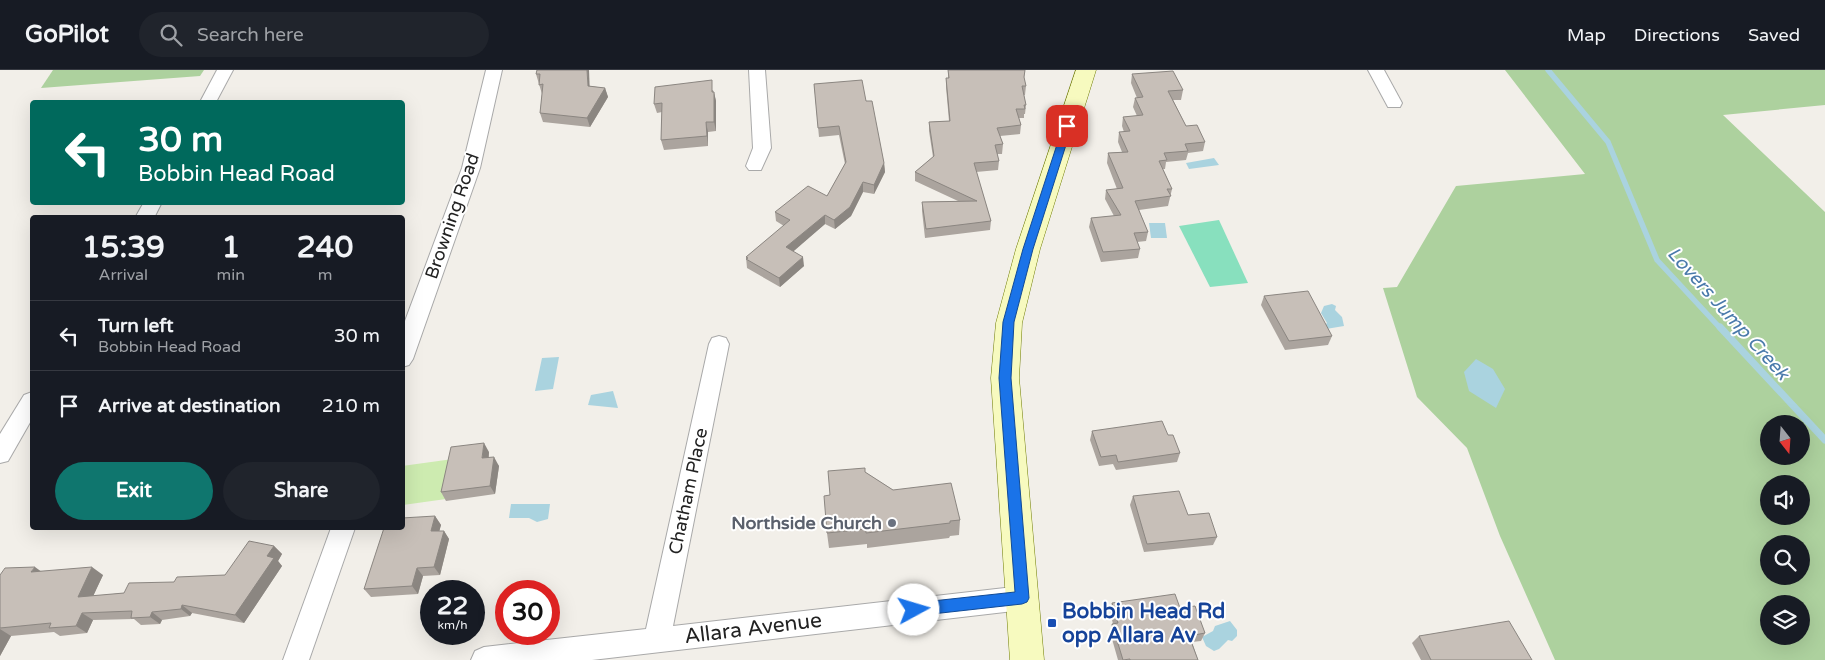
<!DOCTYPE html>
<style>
body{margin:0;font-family:"Varela Round",sans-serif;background:#20242c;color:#f1f3f6;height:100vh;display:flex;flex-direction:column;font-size:19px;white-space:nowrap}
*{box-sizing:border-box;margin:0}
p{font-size:16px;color:#9ea1a6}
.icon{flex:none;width:28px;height:28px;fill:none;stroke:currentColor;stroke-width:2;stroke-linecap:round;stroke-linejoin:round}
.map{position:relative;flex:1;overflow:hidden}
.drawer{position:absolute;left:30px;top:145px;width:375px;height:315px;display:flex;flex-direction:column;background:#171b24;border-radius:5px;box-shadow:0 5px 20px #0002}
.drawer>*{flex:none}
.banner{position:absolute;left:30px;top:30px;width:375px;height:105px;border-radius:5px;box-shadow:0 5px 20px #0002;background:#00695c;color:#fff;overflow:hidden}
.needle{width:32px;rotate:163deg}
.controls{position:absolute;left:1760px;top:345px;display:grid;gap:10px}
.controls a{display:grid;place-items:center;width:50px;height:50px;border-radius:50%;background:#171b24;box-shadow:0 5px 20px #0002;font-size:25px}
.speed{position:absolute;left:420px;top:510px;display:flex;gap:10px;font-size:25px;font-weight:700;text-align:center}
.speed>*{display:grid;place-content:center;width:65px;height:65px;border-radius:50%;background:#171b24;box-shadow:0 5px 20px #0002;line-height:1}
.speed small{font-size:12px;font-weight:400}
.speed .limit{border:8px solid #d22;background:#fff;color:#111}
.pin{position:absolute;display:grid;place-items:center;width:42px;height:42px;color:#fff;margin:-21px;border-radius:10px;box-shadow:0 2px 8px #0006}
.me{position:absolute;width:55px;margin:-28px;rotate:84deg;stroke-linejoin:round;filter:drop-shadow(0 0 4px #0008)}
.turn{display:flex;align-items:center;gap:18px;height:105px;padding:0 25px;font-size:22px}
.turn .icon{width:65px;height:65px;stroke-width:2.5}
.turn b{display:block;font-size:35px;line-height:42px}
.eta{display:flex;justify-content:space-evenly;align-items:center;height:85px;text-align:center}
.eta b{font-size:30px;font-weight:700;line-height:35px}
.primary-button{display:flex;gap:10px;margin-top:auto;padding:10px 25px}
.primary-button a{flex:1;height:58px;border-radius:30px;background:#0f766e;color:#fff;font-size:20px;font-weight:700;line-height:58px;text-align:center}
.primary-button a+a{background:#20242c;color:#f1f3f6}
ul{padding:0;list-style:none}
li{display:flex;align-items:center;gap:15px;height:70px;padding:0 25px;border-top:1px solid #363941}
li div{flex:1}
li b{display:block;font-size:19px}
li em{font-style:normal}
header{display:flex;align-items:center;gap:30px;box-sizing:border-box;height:70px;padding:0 25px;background:#171b24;border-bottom:1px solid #363941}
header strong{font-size:24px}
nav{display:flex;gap:28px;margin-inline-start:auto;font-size:18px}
.search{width:350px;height:45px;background:#20242c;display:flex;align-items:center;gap:12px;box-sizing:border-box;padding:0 18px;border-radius:28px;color:#9ea1a6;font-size:19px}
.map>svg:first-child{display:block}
.grass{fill:#cdebb0}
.forest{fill:#add19e;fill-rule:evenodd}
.pitch{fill:#88e0be}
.water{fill:#aad3df}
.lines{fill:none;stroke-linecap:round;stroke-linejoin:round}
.stream-far1{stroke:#aad3df;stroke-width:5.5}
.stream{stroke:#aad3df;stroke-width:7}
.street-casing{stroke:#a9a9a9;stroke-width:2}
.secondary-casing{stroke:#707d05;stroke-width:1}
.street{fill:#fff;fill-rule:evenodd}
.secondary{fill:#f7fabf;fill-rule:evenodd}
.wall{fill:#aba49e}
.shaded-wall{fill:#8b8681}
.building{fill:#c7bfb8;stroke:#8b8681}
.route{fill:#1a73e8;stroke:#114b97}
.worship-dot{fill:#6b7280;stroke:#fff;stroke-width:2}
.transit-dot{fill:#1a4fb4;stroke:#fff;stroke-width:2}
.labels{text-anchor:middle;stroke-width:4;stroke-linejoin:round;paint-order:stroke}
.street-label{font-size:18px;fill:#222;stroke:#fff}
.worship-label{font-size:18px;font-weight:bold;fill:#5b616d;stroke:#fff;text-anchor:end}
.water-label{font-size:19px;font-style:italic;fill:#4a7aab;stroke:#fff}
.near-transit-label{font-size:21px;font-weight:bold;fill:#164399;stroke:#fff;text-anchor:start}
.near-street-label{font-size:21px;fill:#222;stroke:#fff}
</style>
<header>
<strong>GoPilot</strong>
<div class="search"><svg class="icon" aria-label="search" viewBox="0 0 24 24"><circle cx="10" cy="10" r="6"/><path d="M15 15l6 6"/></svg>Search here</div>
<nav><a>Map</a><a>Directions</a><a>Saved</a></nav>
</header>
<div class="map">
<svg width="1825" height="590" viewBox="0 0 1825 590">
<rect width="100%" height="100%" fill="#f2efe9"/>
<path class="grass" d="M453 389 446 429 403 435 402 396Z"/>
<g class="forest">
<path d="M53 0H204L200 6 41 18Z"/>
<path d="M1505 0H1825V35L1723 45 1825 142V590H1555L1500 466 1467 378 1417 327 1383 218 1397 217 1456 116 1585 104ZM1769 354H1801V386H1769ZM1769 414H1801V446H1769ZM1769 474H1801V506H1769ZM1769 534H1801V566H1769Z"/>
</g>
<path class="pitch" d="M1219 150 1248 213 1210 217 1179 156Z"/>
<g class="water">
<path d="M1214 88 1219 95 1189 99 1186 93Z"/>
<path d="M1149 153H1165L1167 168H1151Z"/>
<path d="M1332 234 1336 236 1335 240 1342 247 1344 256 1326 259 1324 256 1327 253 1321 243 1324 236Z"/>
<path d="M559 287 553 319 535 321 542 288Z"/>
<path d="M1476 289 1493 299 1505 319 1496 338 1469 321 1464 302Z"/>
<path d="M613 321 618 338 588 335 591 325Z"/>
<path d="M511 434H550L548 449 537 452 529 448H509Z"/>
<path d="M1230 551 1237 560V566L1232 571 1228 570 1219 579 1214 581 1206 576 1202 567 1213 561 1215 556Z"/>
</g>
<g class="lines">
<path class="stream-far1" d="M1548 0 1608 72 1657 190 1721 259"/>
<path class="stream" d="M1720 257 1825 370"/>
<g class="street-casing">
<g id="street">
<path d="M217 0H233L216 32H200Z"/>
<path d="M486 0H502L480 98 413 289 409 295 402 297V259L462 98Z"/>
<path d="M749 0H765L771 78 761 100H749L746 96 753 78Z"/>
<path d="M1368 0H1384L1402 33 1400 37H1388Z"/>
<path d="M144 132H162L154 148H135Z"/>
<path d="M719 266 726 268 729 274 673 556 1023 516 1032 520 1036 528 1032 536 1023 540 592 590H471L475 581 484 577 646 559 709 274 712 268Z"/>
<path d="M32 322V349L8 391 0 393V364L24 325Z"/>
<path d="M331 458H355L309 590H283Z"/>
</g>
</g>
<g class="secondary-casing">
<path id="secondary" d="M1076 0H1096L1040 179 1022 253 1019 308 1044 590H1010L991 308 996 253 1016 179Z"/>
</g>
<use href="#street" class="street"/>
<use href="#secondary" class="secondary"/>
</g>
<g class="wall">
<path d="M537 0 590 16 605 18 608 27 590 57 543 52 540 43 542 24 536 4Z"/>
<path d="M948 0H1025L1024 8 1026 16 1025 25H1024L1026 35 1025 44H1024V48H1019L1021 55 1020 64 1000 66 1003 74 1002 84H997L999 91 998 100 976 102 991 151 990 160 925 168 922 141V132L958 131 915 111V102L933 87 929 61V52L949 51 946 17V8H948Z"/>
<path d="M1132 4 1183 20 1181 30H1173L1186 56 1205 72 1203 81 1188 83 1186 90 1166 92 1165 99H1163L1172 119 1168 136 1139 140 1148 162 1146 171 1137 172 1140 179 1138 188 1101 192 1089 157 1091 148 1114 146 1105 129 1106 120 1117 119 1107 93 1108 83 1122 82 1118 72 1119 62H1124L1122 56 1123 47 1137 46 1133 37 1135 28H1137L1131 13Z"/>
<path d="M814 14 866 31 884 93 885 102 874 124 863 122 851 146 835 159 825 154 793 181 804 196 780 217 747 198 746 187 784 156 776 151 775 142 827 126 845 94 839 65 819 67Z"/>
<path d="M713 20 716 31V61L708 62V76L664 80 661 70 662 42 657 43 654 34Z"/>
<path d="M1264 226 1332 266 1328 275 1285 280 1261 235Z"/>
<path d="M1092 361 1168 365 1180 383 1177 392 1116 400 1113 394 1099 396 1090 370Z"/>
<path d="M489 382V388L499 396 495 424 446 431 441 422Z"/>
<path d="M865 402 893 420 960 450 959 465 950 466 949 468 867 478V474L829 478 827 463 830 425Z"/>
<path d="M1133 426 1188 445 1217 467 1213 475 1144 482 1130 435Z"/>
<path d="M435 446 441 455 439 461H444L449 469 440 505 423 506 418 524 371 527 364 519Z"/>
<path d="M274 476 282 484 278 491 282 496 244 553 192 543 190 546 162 550 160 554 141 555 134 549 93 550 87 563 60 566 54 562 11 566 0 586V505L41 501 103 505 93 526 124 523 174 512 225 505Z"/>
<path d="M1112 533 1180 538 1205 563 1201 571 1192 572 1198 590H1118L1110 562 1112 554H1113L1110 541Z"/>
<path d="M1419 566 1532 590H1421L1412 573Z"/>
</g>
<g class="shaded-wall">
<path d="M587 0H589L590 25 588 16Z"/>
<path d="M605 18 608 27 590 57 587 48Z"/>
<path d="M714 22 716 31V61L714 52Z"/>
<path d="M706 52 708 62V76L707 66Z"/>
<path d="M884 93 885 102 874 124V115Z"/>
<path d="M863 112V122L851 146 835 159 834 150Z"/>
<path d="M825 145V154L787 187 786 177Z"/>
<path d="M803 187 804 196 780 217 779 208Z"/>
<path d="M484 373 489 382 487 397 482 388Z"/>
<path d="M494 387 499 396 495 424 490 416Z"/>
<path d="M435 446 441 455 437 470 431 461Z"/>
<path d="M444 461 449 469 440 505 434 497Z"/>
<path d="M274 476 282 484 278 491 282 496 244 553 235 545 267 486Z"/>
<path d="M35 497 46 505 31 502Z"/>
<path d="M92 497 103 505 89 535 78 527Z"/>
<path d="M417 498 423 506 418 524 412 516Z"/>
<path d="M182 535 192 543 190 546 181 539Z"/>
<path d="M152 542 162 550 160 554 150 547Z"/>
<path d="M82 543 93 550 87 563 76 556Z"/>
<path d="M0 559 11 566 0 586Z"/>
</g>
<g class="building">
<path d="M537 0H587L588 16 605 18 587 48 540 43 543 14 539 15 540 4H536Z"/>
<path d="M948 0H1025L1024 7 1026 16H1022L1026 35H1024L1025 39H1016L1021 55 997 58 1003 74 995 75 999 91 974 93 991 151 926 159 922 132 977 131 915 102 934 86 929 52 950 51 946 8H949Z"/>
<path d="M1173 1 1183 20 1168 21 1186 56 1197 55 1205 72 1185 74 1188 81 1164 83 1167 90 1159 91 1172 119H1167L1171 126 1135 131 1148 162 1134 163 1140 179 1103 182 1091 148 1121 145 1106 120 1123 118 1108 83 1128 82 1119 62 1130 61 1123 47 1143 45 1135 28 1143 27 1132 4Z"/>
<path d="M712 10V22H714V52H706L707 66 661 70 662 33 654 34 655 17Z"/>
<path d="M862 10 866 31H872L884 93 874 115 863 112 850 137 834 150 825 145 786 177 803 187 779 208 746 189 748 188 746 187 790 150 775 142 808 116 827 126 846 92 839 56 818 58 814 14Z"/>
<path d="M1308 221 1332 266 1289 271 1264 226Z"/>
<path d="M1162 351 1168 365H1173L1180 383 1118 392 1116 385 1101 387 1092 361Z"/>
<path d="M484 373 482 388 494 387 490 416 441 422 451 377Z"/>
<path d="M865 398V402L893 420 951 413 960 450 950 451V453L866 463V459L827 463 824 426 830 425 828 401Z"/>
<path d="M1179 421 1188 445 1209 443 1217 467 1147 474 1133 426Z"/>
<path d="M435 446 431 461H444L434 497 417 498 412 516 364 519 384 458H402V448Z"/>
<path d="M249 471 274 476 267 486 274 488 235 545 182 535 181 539 152 542 150 547 131 548 132 541 82 543 76 556 49 558 51 553 0 558V505L5 498 35 497 31 502 92 497 78 527 124 523 129 513 174 512 177 507 225 505Z"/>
<path d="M1175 524 1180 538 1195 536 1205 563 1189 566 1198 590H1130V589L1123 590 1112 554 1118 553 1112 533Z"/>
<path d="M1509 551 1532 590H1431L1419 566Z"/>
</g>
<path class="route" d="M1067 53 1072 56 1033 179 1014 252 1011 308 1029 528 1027 532 1022 534 914 546 909 544 907 540 909 535 914 533 1015 522 999 308 1003 252 1023 179 1063 56Z"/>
<circle class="worship-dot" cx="892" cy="453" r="5"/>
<rect class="transit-dot" x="1047" y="548" width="10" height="10" rx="2.5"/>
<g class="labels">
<g class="street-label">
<text transform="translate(452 146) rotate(-71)" y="6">Browning Road</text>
<text transform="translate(688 421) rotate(-78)" y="6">Chatham Place</text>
</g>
<g class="worship-label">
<text x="882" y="459">Northside Church</text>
</g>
<g class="water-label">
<text transform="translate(1729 243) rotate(48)" y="7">Lovers Jump Creek</text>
</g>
<g class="near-transit-label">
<text x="1062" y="548">Bobbin Head Rd<tspan x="1062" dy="24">opp Allara Av</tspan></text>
</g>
<g class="near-street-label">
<text transform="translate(753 558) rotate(-7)" y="7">Allara Avenue</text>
</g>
</g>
</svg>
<div class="controls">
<a><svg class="needle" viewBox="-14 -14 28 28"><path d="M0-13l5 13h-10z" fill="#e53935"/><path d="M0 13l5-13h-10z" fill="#9ea1a6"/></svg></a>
<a><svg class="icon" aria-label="sound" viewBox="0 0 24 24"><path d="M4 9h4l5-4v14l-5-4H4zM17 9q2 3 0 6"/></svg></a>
<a><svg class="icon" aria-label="search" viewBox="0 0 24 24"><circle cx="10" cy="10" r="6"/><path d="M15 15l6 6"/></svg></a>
<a><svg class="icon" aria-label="layers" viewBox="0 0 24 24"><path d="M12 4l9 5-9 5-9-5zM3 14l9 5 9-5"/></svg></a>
</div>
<div class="speed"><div>22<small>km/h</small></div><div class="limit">30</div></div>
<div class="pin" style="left:1067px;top:56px;background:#d93025"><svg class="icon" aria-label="arrive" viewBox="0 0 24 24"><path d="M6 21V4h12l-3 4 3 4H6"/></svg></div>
<svg class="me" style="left:914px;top:540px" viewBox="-20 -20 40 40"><circle r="19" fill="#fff"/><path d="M0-13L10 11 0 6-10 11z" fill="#1a73e8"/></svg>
<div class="banner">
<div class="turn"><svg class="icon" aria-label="left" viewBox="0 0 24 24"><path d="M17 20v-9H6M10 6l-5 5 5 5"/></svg><div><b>30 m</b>Bobbin Head Road</div></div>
</div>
<section class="drawer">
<div class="eta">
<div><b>15:39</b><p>Arrival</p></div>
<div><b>1</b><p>min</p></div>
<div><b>240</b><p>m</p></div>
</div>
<ul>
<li><svg class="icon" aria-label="left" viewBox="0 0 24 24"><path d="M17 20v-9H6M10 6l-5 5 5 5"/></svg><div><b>Turn left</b><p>Bobbin Head Road</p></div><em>30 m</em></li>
<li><svg class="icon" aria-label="arrive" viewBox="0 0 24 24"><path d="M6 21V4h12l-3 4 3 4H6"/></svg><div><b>Arrive at destination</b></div><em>210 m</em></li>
</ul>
<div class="primary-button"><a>Exit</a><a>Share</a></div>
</section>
</div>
